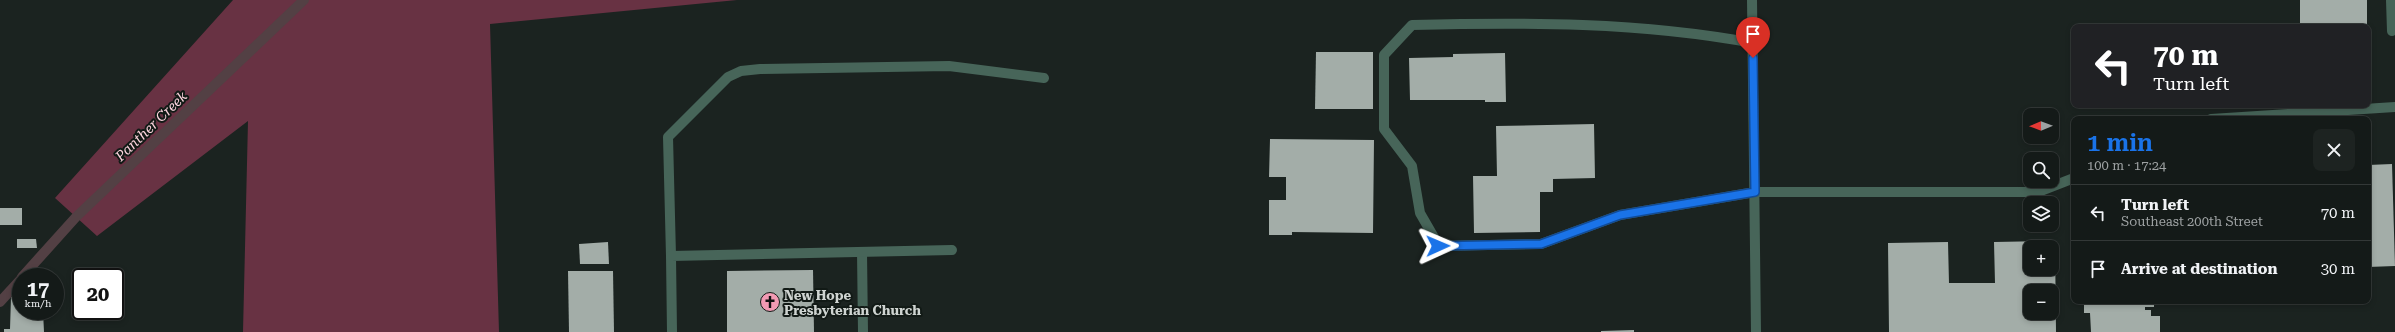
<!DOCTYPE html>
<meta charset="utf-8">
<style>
body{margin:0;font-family:"Roboto Serif",serif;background:#1d2321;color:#f1f3f6;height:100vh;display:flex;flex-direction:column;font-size:15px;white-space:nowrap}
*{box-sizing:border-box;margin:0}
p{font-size:13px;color:#9da1a2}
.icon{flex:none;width:22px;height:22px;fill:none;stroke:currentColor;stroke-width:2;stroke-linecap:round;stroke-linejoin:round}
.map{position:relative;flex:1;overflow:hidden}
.side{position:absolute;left:2071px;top:116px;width:300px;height:188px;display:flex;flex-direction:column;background:#141a18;border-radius:8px;box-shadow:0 2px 6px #0003,0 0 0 1px #333837}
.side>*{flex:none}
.top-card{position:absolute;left:2071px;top:24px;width:300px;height:84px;border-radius:8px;box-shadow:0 2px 6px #0003,0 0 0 1px #333837;background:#202124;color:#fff;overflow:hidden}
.needle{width:26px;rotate:269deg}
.controls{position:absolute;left:2023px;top:108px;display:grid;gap:8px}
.controls a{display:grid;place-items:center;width:36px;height:36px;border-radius:8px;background:#141a18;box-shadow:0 2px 6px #0003,0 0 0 1px #333837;font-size:20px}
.speed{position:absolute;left:12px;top:268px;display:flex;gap:8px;font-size:20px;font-weight:700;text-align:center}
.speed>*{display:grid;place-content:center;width:52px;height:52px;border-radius:50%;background:#141a18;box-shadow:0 2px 6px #0003,0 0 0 1px #333837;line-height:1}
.speed small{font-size:10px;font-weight:400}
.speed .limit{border:2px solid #111;border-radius:6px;background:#fff;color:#111}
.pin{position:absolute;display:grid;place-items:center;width:34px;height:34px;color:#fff;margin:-41px -17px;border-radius:50% 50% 50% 0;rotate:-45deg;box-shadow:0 0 4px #0007}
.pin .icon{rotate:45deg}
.me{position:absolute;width:44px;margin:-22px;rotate:89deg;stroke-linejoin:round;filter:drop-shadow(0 0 3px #0008)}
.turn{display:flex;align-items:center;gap:14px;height:84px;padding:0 16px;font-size:18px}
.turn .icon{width:52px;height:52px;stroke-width:2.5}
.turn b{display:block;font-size:28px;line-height:34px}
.round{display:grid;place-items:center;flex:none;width:42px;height:42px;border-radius:8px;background:#1d2321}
.headline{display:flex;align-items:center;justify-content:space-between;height:68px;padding:0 16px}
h1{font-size:24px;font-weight:600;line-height:30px;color:#1a73e8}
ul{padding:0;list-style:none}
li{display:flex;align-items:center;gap:12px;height:56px;padding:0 16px;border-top:1px solid #333837}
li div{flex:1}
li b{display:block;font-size:15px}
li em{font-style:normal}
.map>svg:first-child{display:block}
.green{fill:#683243}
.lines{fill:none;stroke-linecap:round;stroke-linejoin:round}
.stream{stroke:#534044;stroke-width:10}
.building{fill:#a3ada8;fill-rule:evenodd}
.service{stroke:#476559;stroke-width:10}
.tertiary{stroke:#476559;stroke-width:10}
.route-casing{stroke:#114b97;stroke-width:10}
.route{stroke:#1a73e8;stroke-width:7}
.labels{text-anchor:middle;stroke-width:4;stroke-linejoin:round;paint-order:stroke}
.poi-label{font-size:13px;font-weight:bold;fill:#cfd4d1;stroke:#121a16;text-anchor:start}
.water-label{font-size:14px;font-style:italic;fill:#fdd4de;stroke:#121a16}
</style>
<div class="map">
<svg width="2395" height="332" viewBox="0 0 2395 332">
<rect width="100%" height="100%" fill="#1b2320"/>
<path class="green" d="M233 0H737L490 24 499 332H243L248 121 97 236 55 198Z"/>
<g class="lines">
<g class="stream">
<path d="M22 277 76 217 304 0"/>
<path d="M0 302 21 279"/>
</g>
</g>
<g class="building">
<path d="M2300 0H2367V25L2300 27Z"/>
<path d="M1316 52H1373V109H1315Z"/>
<path d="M1505 53 1506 102H1485V100H1410L1409 58 1453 57V54Z"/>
<path d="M1594 124 1595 178 1553 179V192H1540V232L1474 233 1473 176H1497L1496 126Z"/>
<path d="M1270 139 1374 140 1373 233 1292 232V235H1269V200H1286V177H1269Z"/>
<path d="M2392 164 2395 266 2368 267V165Z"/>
<rect x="0" y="208" width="22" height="17"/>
<path d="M17 239H36L37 248H17Z"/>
<path d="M2055 241 2056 332H1889L1888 243 1948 242 1949 283H1995L1994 242ZM2030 247H2052V269H2030ZM2030 291H2052V313H2030Z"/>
<path d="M608 242 609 264H580L579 244Z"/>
<path d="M813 270 814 332H727V271Z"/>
<path d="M568 271H613L614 332H569Z"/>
<path d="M17 295H21V311H43L44 332H4V329H10L11 297H17Z"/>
<path d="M2084 301H2154V307H2145V310H2151V316H2160V332H2091L2090 313H2084Z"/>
<path d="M1634 330V332H1601V331Z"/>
</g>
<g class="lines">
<g class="service">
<path d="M2391 0 2392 31"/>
<path d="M1753 43C1641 22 1525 22 1412 25L1384 55V129L1412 166 1420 213 1439 246 1541 244 1620 215 1755 192H2038L2074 178"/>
<path d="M2211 119 2395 107"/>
<path d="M862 252 863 332"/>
<path d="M671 256 668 137 728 77 741 71 760 69 949 66 1044 78"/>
<path d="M672 332 671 256 952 250"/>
</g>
<path class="tertiary" d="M1752 0 1756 332"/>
</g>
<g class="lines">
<g class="route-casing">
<path id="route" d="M1438 246 1541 244 1620 215 1755 192 1753 58"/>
</g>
<use href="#route" class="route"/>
</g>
<defs>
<g id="church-disc" transform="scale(1)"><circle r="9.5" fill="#f19ab3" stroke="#121a16"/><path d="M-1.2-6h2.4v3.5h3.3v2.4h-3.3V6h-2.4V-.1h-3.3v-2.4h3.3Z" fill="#111"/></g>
</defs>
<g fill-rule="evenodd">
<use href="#church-disc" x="770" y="302"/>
</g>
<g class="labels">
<g class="poi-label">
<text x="784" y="300">New Hope<tspan x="784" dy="15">Presbyterian Church</tspan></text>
</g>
<g class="water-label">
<text transform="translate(151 126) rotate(-44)" y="5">Panther Creek</text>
</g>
</g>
</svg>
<div class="controls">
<a><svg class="needle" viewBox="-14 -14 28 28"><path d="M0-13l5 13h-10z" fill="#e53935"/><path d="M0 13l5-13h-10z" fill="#9da1a2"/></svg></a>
<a><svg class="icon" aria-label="search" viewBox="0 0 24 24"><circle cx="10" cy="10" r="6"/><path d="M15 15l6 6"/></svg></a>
<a><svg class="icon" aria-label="layers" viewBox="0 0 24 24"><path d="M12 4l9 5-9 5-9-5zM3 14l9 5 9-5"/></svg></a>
<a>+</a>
<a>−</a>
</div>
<div class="speed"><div>17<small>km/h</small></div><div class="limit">20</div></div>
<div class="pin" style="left:1753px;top:58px;background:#d93025"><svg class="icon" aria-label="arrive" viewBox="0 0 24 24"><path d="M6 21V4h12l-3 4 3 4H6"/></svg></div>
<svg class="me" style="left:1438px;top:246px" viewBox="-20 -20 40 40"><path d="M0-17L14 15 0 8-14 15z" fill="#1a73e8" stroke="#fff" stroke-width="4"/></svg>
<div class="top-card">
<div class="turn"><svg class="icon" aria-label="left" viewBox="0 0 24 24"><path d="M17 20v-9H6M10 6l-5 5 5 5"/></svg><div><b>70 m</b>Turn left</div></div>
</div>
<section class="side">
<div class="headline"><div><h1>1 min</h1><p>100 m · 17:24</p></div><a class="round"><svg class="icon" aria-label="close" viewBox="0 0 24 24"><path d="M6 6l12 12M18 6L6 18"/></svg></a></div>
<ul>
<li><svg class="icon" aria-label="left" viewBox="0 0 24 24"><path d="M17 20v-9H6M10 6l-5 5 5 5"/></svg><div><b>Turn left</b><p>Southeast 200th Street</p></div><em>70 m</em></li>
<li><svg class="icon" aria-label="arrive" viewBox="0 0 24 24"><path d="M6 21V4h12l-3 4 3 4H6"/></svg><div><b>Arrive at destination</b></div><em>30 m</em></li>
</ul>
</section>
</div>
